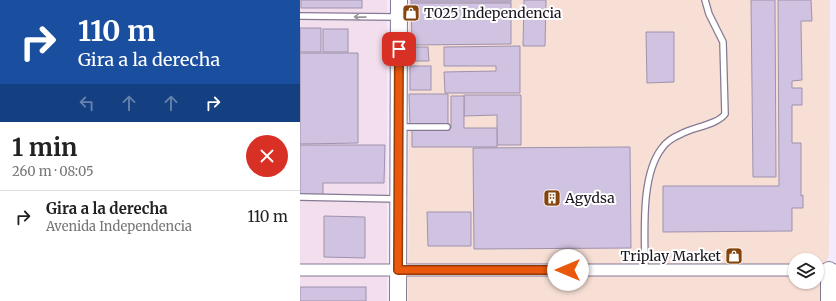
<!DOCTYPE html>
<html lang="es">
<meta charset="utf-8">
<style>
body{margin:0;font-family:Merriweather,serif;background:#f2f2f2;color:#222;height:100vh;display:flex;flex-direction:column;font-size:15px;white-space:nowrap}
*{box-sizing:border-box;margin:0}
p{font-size:13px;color:#767676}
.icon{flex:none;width:22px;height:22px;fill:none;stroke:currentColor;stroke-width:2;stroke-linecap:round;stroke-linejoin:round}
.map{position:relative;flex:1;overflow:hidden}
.details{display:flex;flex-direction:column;background:#fff;width:300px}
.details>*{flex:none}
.top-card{background:#1a4fa0;color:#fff;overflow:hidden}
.buttons{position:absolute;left:488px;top:253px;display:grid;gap:8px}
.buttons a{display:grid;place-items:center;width:36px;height:36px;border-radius:50%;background:#fff;box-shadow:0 1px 3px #0004;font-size:20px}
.pin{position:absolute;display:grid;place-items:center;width:34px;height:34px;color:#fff;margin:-17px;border-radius:8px;box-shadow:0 2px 6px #0006}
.me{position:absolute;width:44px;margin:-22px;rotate:270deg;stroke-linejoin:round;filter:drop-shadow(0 0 3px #0008)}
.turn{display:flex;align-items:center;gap:14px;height:84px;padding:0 12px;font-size:18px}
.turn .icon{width:52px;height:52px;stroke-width:2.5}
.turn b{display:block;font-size:28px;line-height:34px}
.lanes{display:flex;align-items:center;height:38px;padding:0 12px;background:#0003;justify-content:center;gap:20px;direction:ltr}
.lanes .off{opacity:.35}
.round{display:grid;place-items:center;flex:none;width:42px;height:42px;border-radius:21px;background:#f2f2f2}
.summary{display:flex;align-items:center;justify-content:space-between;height:68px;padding:0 12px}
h1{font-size:24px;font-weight:700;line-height:30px}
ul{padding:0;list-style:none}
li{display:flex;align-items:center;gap:12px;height:52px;padding:0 12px;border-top:1px solid #e0e0e0}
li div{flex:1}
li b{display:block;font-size:15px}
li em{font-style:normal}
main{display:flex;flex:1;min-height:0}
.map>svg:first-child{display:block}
.commercial{fill:#f3deed}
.industrial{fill:#f8dfd6;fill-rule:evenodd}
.building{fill:#d0c2e1;stroke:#9f92ad}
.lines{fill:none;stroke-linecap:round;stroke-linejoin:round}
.lane-casing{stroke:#857993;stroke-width:8}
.street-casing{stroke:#857993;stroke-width:13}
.secondary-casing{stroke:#857993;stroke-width:18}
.lane{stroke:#fff;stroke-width:5.5}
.street{stroke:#fff;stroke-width:11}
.secondary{stroke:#fff;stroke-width:16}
.oneway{stroke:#98959a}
.route-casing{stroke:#983908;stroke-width:10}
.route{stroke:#ea580c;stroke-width:7}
.labels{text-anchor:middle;stroke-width:4;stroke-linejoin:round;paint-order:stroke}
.poi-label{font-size:14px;fill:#19141e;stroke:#fff;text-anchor:start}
</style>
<main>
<section class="details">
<div class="top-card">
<div class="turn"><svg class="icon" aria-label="right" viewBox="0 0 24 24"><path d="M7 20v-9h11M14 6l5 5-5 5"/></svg><div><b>110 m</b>Gira a la derecha</div></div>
<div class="lanes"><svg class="icon off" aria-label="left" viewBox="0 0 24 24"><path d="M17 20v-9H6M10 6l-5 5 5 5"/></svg><svg class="icon off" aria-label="ahead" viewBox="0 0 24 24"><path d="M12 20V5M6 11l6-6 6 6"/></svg><svg class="icon off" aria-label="ahead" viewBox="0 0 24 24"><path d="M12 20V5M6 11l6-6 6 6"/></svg><svg class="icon" aria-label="right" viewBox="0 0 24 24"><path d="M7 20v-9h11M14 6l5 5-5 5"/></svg></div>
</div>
<div class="summary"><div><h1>1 min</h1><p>260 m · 08:05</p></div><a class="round" style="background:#d93025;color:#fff"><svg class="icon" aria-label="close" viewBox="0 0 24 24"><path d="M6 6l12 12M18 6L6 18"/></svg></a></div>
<ul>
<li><svg class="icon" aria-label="right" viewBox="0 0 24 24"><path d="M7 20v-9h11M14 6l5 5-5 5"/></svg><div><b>Gira a la derecha</b><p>Avenida Independencia</p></div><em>110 m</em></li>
</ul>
</section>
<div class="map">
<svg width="536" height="301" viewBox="0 0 536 301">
<rect width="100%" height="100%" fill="#f3ebfd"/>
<rect class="commercial" x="0" y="0" width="87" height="301"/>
<path class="industrial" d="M109 0H530L529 252 522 288V301H108ZM495 260H517V282H495Z"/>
<g class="building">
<rect x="1" y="0" width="61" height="8"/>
<rect x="111" y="0" width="100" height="2"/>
<path d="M224 0H246L245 46H223Z"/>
<path d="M451 0H475L476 177H453Z"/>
<path d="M478 0H511L512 21H501L502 80 492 81V88H502V105H492V143H501V196L503 195V208H492V231L363 232V186H479Z"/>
<path d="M111 3H211V44L112 45Z"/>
<rect x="0" y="28" width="21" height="24"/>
<rect x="23" y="29" width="25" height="23"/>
<path d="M346 32H374V82L347 83Z"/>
<path d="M220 46V93H145L144 72 196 71V66H144V47Z"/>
<path d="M110 47H128L129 61H111Z"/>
<path d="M0 53H58V143L0 144Z"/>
<rect x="110" y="66" width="21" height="24"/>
<path d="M109 94H148V126H110Z"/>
<path d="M164 95H221V145H197V115L164 116Z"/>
<path d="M151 96H164V128H197V147H112V128H151Z"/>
<path d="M0 145H85L84 183H23V195H0Z"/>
<path d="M330 147 331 248 174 249 173 148Z"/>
<path d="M127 212H171V246H128Z"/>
<path d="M24 216 65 217V258L24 257Z"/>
<rect x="0" y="287" width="66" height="14"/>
</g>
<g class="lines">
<g class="lane-casing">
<g id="lane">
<path d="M0 16 97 17"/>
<path d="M101 127H147"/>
<path d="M0 197 98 199"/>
<path d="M345 270C345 235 340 176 362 148 366 142 374 137 381 134 393 127 417 125 425 114L423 42 409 14 405 0"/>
</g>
</g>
<g class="street-casing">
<g id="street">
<path d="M0 270H495"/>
<path d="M517 270H536"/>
</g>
</g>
<g class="secondary-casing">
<g id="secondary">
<path d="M529 270V301"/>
<path d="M98 301 99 0"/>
</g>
</g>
<use href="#lane" class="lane"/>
<use href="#street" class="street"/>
<use href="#secondary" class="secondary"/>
</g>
<defs><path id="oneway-shaft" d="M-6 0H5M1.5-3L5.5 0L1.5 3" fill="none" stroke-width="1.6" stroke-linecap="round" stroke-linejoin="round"/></defs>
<use class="oneway" href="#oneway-shaft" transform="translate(60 17) rotate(-179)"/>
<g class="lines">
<g class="route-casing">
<path id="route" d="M99 49 98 270H268"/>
</g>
<use href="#route" class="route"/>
</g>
<defs>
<g id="shop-square" transform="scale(0.9)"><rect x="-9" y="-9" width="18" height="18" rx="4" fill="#85440e" stroke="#fff"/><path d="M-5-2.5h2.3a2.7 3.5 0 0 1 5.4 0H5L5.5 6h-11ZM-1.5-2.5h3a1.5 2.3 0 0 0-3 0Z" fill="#fff"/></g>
<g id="building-square" transform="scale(0.9)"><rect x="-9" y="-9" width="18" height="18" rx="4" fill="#85440e" stroke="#fff"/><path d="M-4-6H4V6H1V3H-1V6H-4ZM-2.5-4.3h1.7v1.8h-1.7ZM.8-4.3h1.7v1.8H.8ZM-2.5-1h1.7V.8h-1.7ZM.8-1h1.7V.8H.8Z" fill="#fff"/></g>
</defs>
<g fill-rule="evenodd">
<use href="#shop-square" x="111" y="13"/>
<use href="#building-square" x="252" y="198"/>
<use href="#shop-square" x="434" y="256"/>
</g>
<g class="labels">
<g class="poi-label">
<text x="124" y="18">T025 Independencia</text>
<text x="265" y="203">Agydsa</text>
<text x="421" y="261" text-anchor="end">Triplay Market</text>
</g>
</g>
</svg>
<div class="buttons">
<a><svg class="icon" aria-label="layers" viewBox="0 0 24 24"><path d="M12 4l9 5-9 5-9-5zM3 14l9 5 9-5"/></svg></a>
</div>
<div class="pin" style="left:99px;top:49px;background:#d93025"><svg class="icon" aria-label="arrive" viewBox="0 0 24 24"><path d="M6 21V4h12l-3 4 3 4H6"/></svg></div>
<svg class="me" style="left:268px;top:270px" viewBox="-20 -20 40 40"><circle r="19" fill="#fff"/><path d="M0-13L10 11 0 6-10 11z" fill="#ea580c"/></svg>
</div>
</main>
